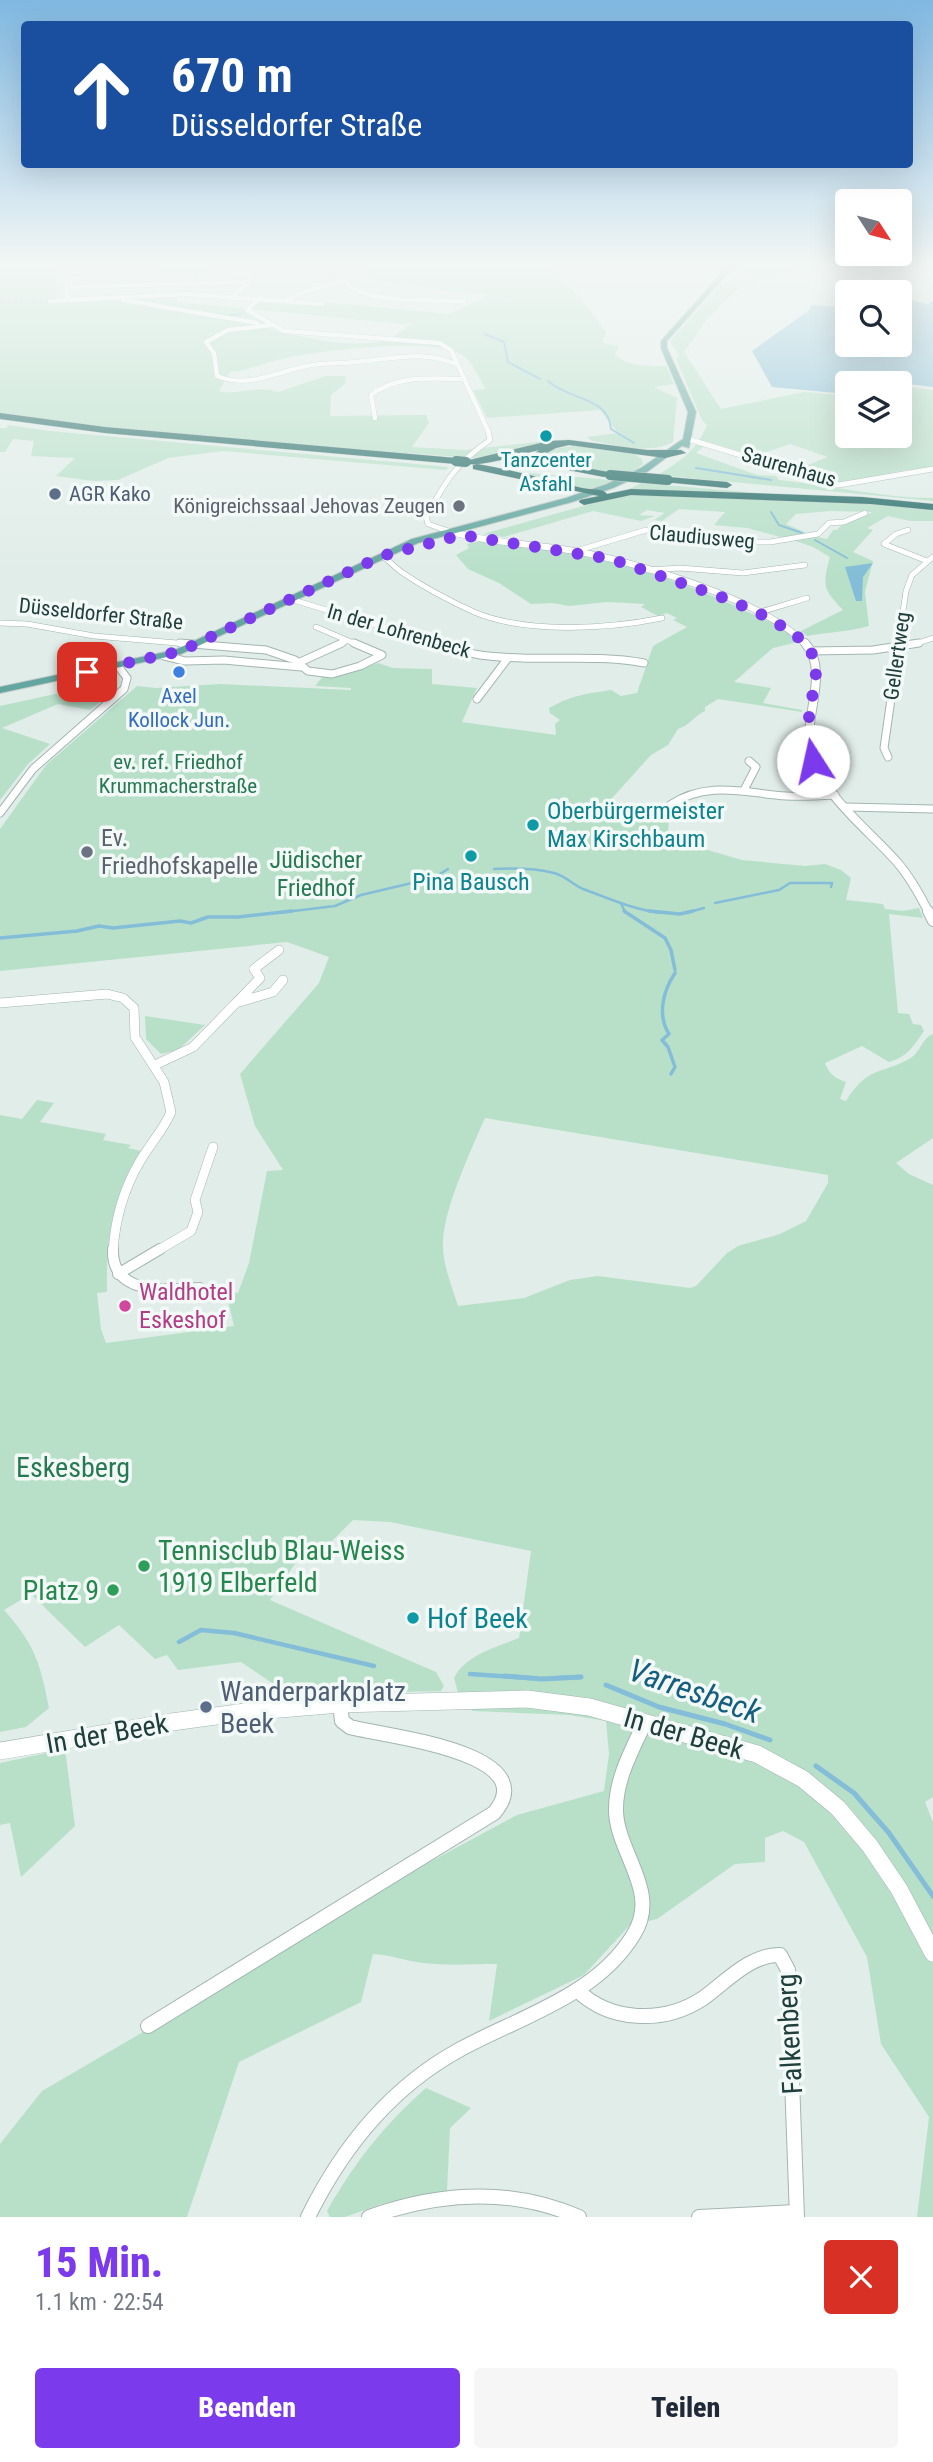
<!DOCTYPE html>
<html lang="de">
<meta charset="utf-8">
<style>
body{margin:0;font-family:"Roboto Condensed",sans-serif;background:#f6f6f7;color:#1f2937;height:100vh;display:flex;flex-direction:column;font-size:26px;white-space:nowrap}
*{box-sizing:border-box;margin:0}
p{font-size:23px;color:#747a83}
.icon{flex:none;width:38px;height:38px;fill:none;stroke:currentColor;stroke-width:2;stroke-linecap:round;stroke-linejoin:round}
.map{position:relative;height:2217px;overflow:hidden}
.side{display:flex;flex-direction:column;background:#fff;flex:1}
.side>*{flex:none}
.hud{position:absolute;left:21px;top:21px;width:892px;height:147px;border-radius:7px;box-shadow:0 7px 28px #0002;background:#1a4fa0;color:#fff;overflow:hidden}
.needle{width:46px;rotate:126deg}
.controls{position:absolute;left:835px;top:189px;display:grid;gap:14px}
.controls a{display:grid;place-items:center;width:77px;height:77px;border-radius:7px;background:#fff;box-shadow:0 7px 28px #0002;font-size:35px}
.pin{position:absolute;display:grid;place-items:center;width:60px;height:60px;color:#fff;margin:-30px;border-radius:14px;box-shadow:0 4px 10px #0006}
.me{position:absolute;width:77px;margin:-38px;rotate:350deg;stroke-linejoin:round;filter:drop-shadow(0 0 5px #0008)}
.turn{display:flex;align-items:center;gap:24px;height:147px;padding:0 35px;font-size:32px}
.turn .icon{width:91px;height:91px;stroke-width:2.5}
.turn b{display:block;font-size:49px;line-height:60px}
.round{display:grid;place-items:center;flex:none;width:74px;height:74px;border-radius:7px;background:#f6f6f7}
.overview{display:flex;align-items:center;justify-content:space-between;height:119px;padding:0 35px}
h1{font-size:42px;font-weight:800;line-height:52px;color:#7c3aed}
.button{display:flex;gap:14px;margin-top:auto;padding:14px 35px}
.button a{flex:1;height:80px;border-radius:7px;background:#7c3aed;color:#fff;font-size:28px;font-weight:800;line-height:80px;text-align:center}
.button a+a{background:#f6f6f7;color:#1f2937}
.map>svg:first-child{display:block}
.green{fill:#b8e0c9;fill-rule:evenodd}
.water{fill:#84bdd7}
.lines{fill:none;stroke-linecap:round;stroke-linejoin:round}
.stream-far4{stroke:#84bdd7;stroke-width:2}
.stream-far3{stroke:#84bdd7;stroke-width:2.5}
.stream-far2{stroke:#84bdd7;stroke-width:3.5}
.stream-far1{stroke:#84bdd7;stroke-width:4.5}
.stream{stroke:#84bdd7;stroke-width:5}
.minor-tunnel{stroke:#bacac6;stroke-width:4.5;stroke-dasharray:4.5 2;stroke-linecap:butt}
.minor-far5-casing{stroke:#a3b5b2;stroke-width:5}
.minor-far4-casing{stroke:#a3b5b2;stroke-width:6}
.minor-far3-casing{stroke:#a3b5b2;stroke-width:9}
.minor-far2-casing{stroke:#a3b5b2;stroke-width:10}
.minor-far1-casing{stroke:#a3b5b2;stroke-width:12}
.minor-casing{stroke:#a3b5b2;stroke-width:16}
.tertiary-far3-casing{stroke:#a3b5b2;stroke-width:7}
.tertiary-far2-casing{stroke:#a3b5b2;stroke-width:10}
.tertiary-far1-casing{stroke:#a3b5b2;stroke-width:12}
.tertiary-casing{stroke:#a3b5b2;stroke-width:18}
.secondary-casing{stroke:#9ebab4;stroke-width:7}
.primary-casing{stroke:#c1c9c8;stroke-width:2}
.motorway-casing{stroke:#c1c9c8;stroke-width:1}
.minor-far5{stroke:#fff;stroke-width:4.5}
.minor-far4{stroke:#fff;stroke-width:5}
.minor-far3{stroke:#fff;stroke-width:7}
.minor-far2{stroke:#fff;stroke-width:9}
.minor-far1{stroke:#fff;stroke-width:10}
.minor{stroke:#fff;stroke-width:14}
.tertiary-far3{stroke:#fff;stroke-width:6}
.tertiary-far2{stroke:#fff;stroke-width:8}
.tertiary-far1{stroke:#fff;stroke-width:10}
.tertiary{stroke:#fff;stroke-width:17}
.secondary{stroke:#fff;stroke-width:6}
.primary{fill:#62a69f;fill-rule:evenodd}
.motorway{fill:#296e6a;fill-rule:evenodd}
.motorway-bridge-casing{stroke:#c1c9c8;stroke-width:11;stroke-linecap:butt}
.motorway-bridge{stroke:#296e6a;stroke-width:10}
.route{stroke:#7c3aed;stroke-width:12;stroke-dasharray:0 21.6}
.culture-dot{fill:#0f9aa8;stroke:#f2f9f7;stroke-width:2.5}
.service-dot{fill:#5c6f8a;stroke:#f2f9f7;stroke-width:2.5}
.worship-dot{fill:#6b7280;stroke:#f2f9f7;stroke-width:2.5}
.shop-dot{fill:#3f7fe0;stroke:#f2f9f7;stroke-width:2.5}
.hotel-dot{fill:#d1479c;stroke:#f2f9f7;stroke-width:2.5}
.leisure-dot{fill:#2e9e5b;stroke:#f2f9f7;stroke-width:2.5}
.labels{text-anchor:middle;stroke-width:7;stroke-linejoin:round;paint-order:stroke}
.far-culture-label{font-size:21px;fill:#0d838f;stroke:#f2f9f7}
.far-street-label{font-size:21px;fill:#203f3c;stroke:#f2f9f7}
.far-service-label{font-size:21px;fill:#4e5e75;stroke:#f2f9f7;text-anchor:start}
.far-worship-label{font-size:21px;fill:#5b616d;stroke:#f2f9f7;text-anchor:end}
.far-shop-label{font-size:21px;fill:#366cbe;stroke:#f2f9f7}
.far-park-label{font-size:21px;fill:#277953;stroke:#f2f9f7}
.culture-label{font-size:24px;fill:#0d838f;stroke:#f2f9f7;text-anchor:start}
.worship-label{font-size:24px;fill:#5b616d;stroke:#f2f9f7;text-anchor:start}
.park-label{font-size:24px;fill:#277953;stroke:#f2f9f7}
.hotel-label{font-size:24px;fill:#b23c85;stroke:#f2f9f7;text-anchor:start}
.near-park-label{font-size:28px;fill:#277953;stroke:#f2f9f7}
.near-leisure-label{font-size:28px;fill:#27864d;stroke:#f2f9f7;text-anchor:start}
.near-culture-label{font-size:28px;fill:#0d838f;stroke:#f2f9f7;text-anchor:start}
.near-service-label{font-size:28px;fill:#4e5e75;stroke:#f2f9f7;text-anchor:start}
.near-street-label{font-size:28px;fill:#203f3c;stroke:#f2f9f7}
.near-water-label{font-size:32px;font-style:italic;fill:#155e80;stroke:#f2f9f7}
</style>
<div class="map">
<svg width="933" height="2217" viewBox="0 0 933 2217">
<rect width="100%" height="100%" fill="#e1ede9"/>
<g class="green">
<path d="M24 264H32L33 268 54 266 57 286H64V289H57V300L179 295 176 302 242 308 266 323 261 324 271 326 277 331C305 338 366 352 392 337 400 333 407 326 415 322L403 324 250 309 261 300 293 299 449 314C462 307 478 303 487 294L446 291 370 279 372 270 357 264H535C567 276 586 305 606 332L602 343 619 346 615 354C627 367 649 366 666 366L674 384 654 387 677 398 673 442C648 455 619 445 592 441L587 437 618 433 600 410 487 418 473 390 486 389C480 380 474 366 466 358 444 334 314 351 281 359 264 363 248 371 230 372L219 391C236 396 259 384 278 392L326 376H346L345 384 331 395 330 416 426 415 429 423 412 447 465 450 547 441 496 457 472 458C315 445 156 438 0 413V270L24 269Z"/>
<path d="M188 264H213L211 273H201L197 282H193L194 273 144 274Z"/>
<path d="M741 264 768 269 775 265 881 264 792 271 741 286 707 319 684 352 721 409 804 392 847 396V436H900V386L933 390V469L906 470 842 483 795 470 828 457 790 444 755 456 709 442 696 453 757 475 776 476 779 480C831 485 882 498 933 498V501L658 475C682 460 696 451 707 425L702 420 676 359 679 355 670 341 722 284C735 277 751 284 763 276L735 269Z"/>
<path d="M8 425 50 431 449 467 446 470 223 451 168 458 118 480 94 481 56 476 75 458 31 456 34 441 13 439 5 452H0V428H6Z"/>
<path d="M582 445 634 454 642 459 643 464C639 467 634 471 629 472 612 475 560 466 547 455L552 449Z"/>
<path d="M518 472 601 479 613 481 585 490Z"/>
<path d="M641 483 830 499 628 490Z"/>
<path d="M626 494 879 504 933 509V521H910L888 516 867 528 873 530 853 552 873 561 865 592 869 626C848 632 828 632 807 636L801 631 843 610C823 589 822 586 830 557L813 547 793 540 818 537 827 539 833 530H837L843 523 873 512 830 511 796 514 786 524 811 535 788 539 747 528 714 525 725 512 679 509 662 521 654 520 665 513 647 510 639 515 655 516 641 521 593 511 504 537 483 534Z"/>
<path d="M485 540C571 549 655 569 733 605 755 616 781 624 798 642L773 648 734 682 771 688 763 703 802 710V712L718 699 705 707V711C694 716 689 726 678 729L668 745 651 755 606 805 617 813 669 821 668 830 697 840V844L704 849 742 860 805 866 825 864 841 870 851 878 846 900 883 904 885 909 903 911 919 908 923 918 889 914 898 1013 909 1014 913 1024 921 1025 924 1031C913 1046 909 1056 889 1062L862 1046 825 1063C829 1074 835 1078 846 1082L840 1099 846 1101C870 1064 879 1076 911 1058 921 1051 922 1038 933 1034V1138L896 1163 909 1174 933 1185V1797L925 1802 933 1822V2217H917L929 2117 881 2044 867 1957 804 1842 783 1831 765 1838V1862L735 1864 657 1919 630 1925 584 1975 489 2021 497 1964C473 1964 448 1966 423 1963 406 1961 391 1955 373 1954L361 2002 239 2062 187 2217H0V2144L42 2091 232 1980 352 1904 517 1815 604 1791 609 1754 606 1721 569 1715 473 1711 460 1700 454 1678C465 1655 497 1647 519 1638L531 1551 390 1522 353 1520 320 1553 299 1558 270 1600 436 1672 444 1686 441 1691 396 1692 348 1685H275L241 1662 178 1670 167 1655 155 1659 119 1625 85 1647 31 1594 4 1610C35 1645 40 1662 49 1708L26 1727 0 1732V1115L22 1119 37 1100 54 1103 40 1122 106 1134 103 1140 131 1145 128 1148 141 1151C112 1194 106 1241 107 1292L97 1293 101 1329 106 1343 234 1326 226 1292 238 1293 249 1263 267 1171 283 1170 255 1126 240 1074 319 983 329 957 287 942 0 971V829L46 765 137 686 156 688 220 684 351 690V688L315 686 324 675 355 671 378 663 393 668 432 669V684L477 688 462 722 556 735 555 724 560 720 550 713 549 708C573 695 585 694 611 690L621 696 637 693 653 646 687 627 673 620 677 618 667 613 658 616 641 607 645 604 607 602 569 606 552 603 531 604 499 583 468 569 456 555 469 548 467 544ZM485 1118 828 1175V1183L806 1221 780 1234 738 1246 727 1253 696 1286 690 1288 598 1276 570 1280 524 1298 458 1306C452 1286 442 1264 443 1242 444 1208 471 1150 485 1118Z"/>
<path d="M69 691 76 695 88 691 102 700 90 710 58 704 2 728 50 744 28 764 0 800V706Z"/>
<path d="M145 1016 205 1025 178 1050 161 1054 146 1039Z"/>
<path d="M65 1749 75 1826 21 1877 10 1823 0 1825V1763Z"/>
<path d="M426 2088 471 2108 450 2128 447 2191 381 2204 345 2217H330L327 2211C354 2163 384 2125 426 2088Z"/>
</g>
<g class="water">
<path d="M900 297 929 305V302H933V387L900 383H847V394L772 387 752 351 808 311 812 305 836 307 843 312 847 310V345H900Z"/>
<path d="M873 563 863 577 862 601H856L845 567Z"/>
</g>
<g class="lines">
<g class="stream-far4">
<path d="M222 316 241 314"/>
<path d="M484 334 504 342 508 362 540 379"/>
<path d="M548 381C570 401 608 396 611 429L634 443"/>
<path d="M696 468 771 480"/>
<path d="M771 512 779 525 802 533"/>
<path d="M815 540 847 558"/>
</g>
<g class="stream-far3">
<path d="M494 869C514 868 534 868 554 873 566 876 573 885 583 889 608 898 634 910 662 913"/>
<path d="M715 903 779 890 790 883H832L831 887"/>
<path d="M621 904 626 913"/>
<path d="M277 913 335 906 361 895 433 878 448 869"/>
<path d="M686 913 704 908"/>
</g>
<g class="stream-far2">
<path d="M624 911 665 938 671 950 675 970"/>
<path d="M649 911 680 914 693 911"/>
<path d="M0 938 77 931 99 926 113 928 180 921 191 923 208 917H238L292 911"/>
<path d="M671 1074 675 1067 668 1047 662 1040 669 1034C657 1015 663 991 675 973"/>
</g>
<g class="stream-far1">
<path d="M179 1642 201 1630 234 1633 374 1666"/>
<path d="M470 1674 530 1678"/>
<path d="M558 1678 581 1677"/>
</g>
<g class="stream">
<path d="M505 1676 542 1679 581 1677"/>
<path d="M606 1685 659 1707 725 1724 770 1740"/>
<path d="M816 1766 854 1793 889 1833 933 1896"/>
</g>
<path class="minor-tunnel" d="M0 302 50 301"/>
<g class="minor-far5-casing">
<g id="minor-far5">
<path d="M308 264 341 275 351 288 370 295 402 300 464 301"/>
<path d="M66 287 248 282"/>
<path d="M233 296 250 280 251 264"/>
<path d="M260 298 247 310 284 331 439 343 451 350 489 433"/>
<path d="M67 300 66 273 132 264"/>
<path d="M123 300 257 323"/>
<path d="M287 300 301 293 343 281"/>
<path d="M50 301 186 294 322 304"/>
<path d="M273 325 228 330 206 342 214 353 217 376C247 388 272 374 302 367 320 362 338 364 356 362 393 359 423 349 458 365"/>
<path d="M375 418 371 395C398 374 433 379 465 379"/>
</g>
</g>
<g class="minor-far4-casing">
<g id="minor-far4">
<path d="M688 439 839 485 933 469"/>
<path d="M908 530 896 534 884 544 927 561"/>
<path d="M451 532 428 524 426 517C445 482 456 463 490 440L488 431"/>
<path d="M576 551 646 530 738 542H770L818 534 829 523 844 522 865 513"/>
<path d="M382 556C390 561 395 568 403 573 425 588 450 601 474 612 526 634 608 629 662 618"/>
<path d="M648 570 680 568 743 573 805 565"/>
<path d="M290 599 443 645"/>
<path d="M757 613 807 598"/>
<path d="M0 623 27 624 94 636 201 645"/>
<path d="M316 627 358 645"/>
<path d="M338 645 346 641"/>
<path d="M898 645 906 591 912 575 933 557"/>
<path d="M912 645 933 638"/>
</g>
</g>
<g class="minor-far3-casing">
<g id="minor-far3">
<path d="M180 643 266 650 295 660 308 671 332 674 360 666 382 655 354 643"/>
<path d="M438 643C451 647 466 653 480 655 535 663 590 653 644 663"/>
<path d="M811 651 873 650 919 643"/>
<path d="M164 656 185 661 224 660 301 667"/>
<path d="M298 663 342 643"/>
<path d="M477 699 508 658"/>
<path d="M888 757 884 748 899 643"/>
<path d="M744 790 756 767 749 761"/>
<path d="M670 805C707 780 745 793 786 796 802 797 819 796 835 795"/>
<path d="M846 807 933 809"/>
<path d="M0 813 33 769 124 689 127 678 118 666"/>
</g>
</g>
<g class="minor-far2-casing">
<g id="minor-far2">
<path d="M237 1002 260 978 254 969 279 950"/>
<path d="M0 1003 107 994 123 998 134 1008 135 1037 164 1082 171 1112C163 1131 149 1145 139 1163 124 1189 115 1221 113 1251"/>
<path d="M155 1065 193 1047 236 1003 273 992 283 980"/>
<path d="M157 1251 191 1231 198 1212 195 1200 213 1147"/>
</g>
</g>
<g class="minor-far1-casing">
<g id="minor-far1">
<path d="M113 1249C111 1296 167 1290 200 1288"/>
<path d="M118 1274 160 1249"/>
</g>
</g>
<g class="minor-casing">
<g id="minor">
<path d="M577 1990C610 2022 663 2024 702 1999 725 1983 750 1954 780 1955L788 1970 797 2217"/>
<path d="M148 2026 494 1813C546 1752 383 1736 350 1727L342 1721 340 1704"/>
<path d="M308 2217C342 2148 390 2088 459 2050 519 2017 597 1996 634 1934 660 1892 618 1854 616 1812 615 1780 632 1750 645 1722"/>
<path d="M369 2217C439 2192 510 2187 579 2217"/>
<path d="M699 2217 796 2212"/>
</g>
</g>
<g class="tertiary-far3-casing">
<path id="tertiary-far3" d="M451 532C491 543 533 544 574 551 634 561 765 600 806 645"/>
</g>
<g class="tertiary-far2-casing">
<path id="tertiary-far2" d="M805 643C831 672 802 717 811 752 823 797 868 829 897 862 910 877 920 895 929 913"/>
</g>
<g class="tertiary-far1-casing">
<path id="tertiary-far1" d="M928 911 933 921"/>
</g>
<g class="tertiary-casing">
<path id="tertiary" d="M0 1751 172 1722 245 1712 340 1704 527 1699 589 1707 757 1754 803 1779 838 1808 870 1846 899 1889 933 1953"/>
</g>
<g class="secondary-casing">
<path id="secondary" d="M924 264 933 265"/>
</g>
<g class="primary-casing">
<path id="primary" d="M730 264H736L667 341V348L696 412 689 448 682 446 647 472 613 488 572 502 418 543 181 654 0 693V687L175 650 412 539 566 498 607 484 641 468 683 439 688 412 661 348V341Z"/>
</g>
<g class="motorway-casing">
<g id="motorway">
<path d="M0 413 105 427 456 458 461 461 456 464 105 433 0 419Z"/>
<path d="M569 440 647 450H681L686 453 665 458 569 445 556 448 545 454 560 463 608 472V476L604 477 553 467 537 459 535 453 539 450C522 454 474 470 461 462L549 441Z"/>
<path d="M477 464C513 470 547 480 582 488 591 490 603 488 607 494L631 489 862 497 933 504V510L871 504 631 495 584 505 579 502 580 500 599 496 473 469V465Z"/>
<path d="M668 477 727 482 732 485 727 488 664 482 663 480Z"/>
</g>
</g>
<use href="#minor-far5" class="minor-far5"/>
<use href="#minor-far4" class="minor-far4"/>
<use href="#minor-far3" class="minor-far3"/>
<use href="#minor-far2" class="minor-far2"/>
<use href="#minor-far1" class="minor-far1"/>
<use href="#minor" class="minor"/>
<use href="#tertiary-far3" class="tertiary-far3"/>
<use href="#tertiary-far2" class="tertiary-far2"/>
<use href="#tertiary-far1" class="tertiary-far1"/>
<use href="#tertiary" class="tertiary"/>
<use href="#secondary" class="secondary"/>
<use href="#primary" class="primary"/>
<use href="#motorway" class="motorway"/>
<g class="motorway-bridge-casing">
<g id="motorway-bridge">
<path d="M456 461 466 462"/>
<path d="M610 475 668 480"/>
</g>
</g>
<use href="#motorway-bridge" class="motorway-bridge"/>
</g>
<linearGradient id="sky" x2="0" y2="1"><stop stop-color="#80b8e1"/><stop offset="0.46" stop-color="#f2f7f5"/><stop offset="1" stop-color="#f2f7f5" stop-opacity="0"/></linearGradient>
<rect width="933" height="574" fill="url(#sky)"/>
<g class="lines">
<path class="route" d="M87 672 181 651 382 556 461 535 611 559 719 596 757 612 792 632 808 646 814 658 816 673 807 730 813 761"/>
</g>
<g class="culture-dot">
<circle cx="546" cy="436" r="7"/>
<circle cx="533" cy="825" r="7"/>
<circle cx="471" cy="856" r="7"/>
<circle cx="413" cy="1618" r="7"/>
</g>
<g class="service-dot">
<circle cx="55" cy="494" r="7"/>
<circle cx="206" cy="1707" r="7"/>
</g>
<g class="worship-dot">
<circle cx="459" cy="506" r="7"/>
<circle cx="87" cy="852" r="7"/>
</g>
<circle class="shop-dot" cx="179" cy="672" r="7"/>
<circle class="hotel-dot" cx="125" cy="1306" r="7"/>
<g class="leisure-dot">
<circle cx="144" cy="1566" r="7"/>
<circle cx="113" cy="1590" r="7"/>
</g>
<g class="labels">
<g class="far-culture-label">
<text x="546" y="467">Tanzcenter<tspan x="546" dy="24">Asfahl</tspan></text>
</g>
<g class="far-street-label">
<text transform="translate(789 467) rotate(16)" y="7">Saurenhaus</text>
<text transform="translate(702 537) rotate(5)" y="7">Claudiusweg</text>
<text transform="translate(101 614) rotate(6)" y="7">Düsseldorfer Straße</text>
<text transform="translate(399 631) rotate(16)" y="7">In der Lohrenbeck</text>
<text transform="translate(897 656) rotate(-82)" y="7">Gellertweg</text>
</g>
<g class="far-service-label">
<text x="69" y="501">AGR Kako</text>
</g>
<g class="far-worship-label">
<text x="445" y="513">Königreichssaal Jehovas Zeugen</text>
</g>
<g class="far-shop-label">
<text x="179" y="703">Axel<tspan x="179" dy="24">Kollock Jun.</tspan></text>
</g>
<g class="far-park-label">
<text x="178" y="769">ev. ref. Friedhof<tspan x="178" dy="24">Krummacherstraße</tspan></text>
</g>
<g class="culture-label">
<text x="547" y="819">Oberbürgermeister<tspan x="547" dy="28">Max Kirschbaum</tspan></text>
<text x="471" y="890" text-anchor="middle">Pina Bausch</text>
</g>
<g class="worship-label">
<text x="101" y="846">Ev.<tspan x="101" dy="28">Friedhofskapelle</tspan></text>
</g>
<g class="park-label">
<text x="316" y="868">Jüdischer<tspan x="316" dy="28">Friedhof</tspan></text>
</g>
<g class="hotel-label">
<text x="139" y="1300">Waldhotel<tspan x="139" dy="28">Eskeshof</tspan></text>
</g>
<g class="near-park-label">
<text x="73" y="1477">Eskesberg</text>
</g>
<g class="near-leisure-label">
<text x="158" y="1560">Tennisclub Blau-Weiss<tspan x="158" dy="32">1919 Elberfeld</tspan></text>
<text x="99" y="1600" text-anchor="end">Platz 9</text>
</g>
<g class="near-culture-label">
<text x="427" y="1628">Hof Beek</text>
</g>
<g class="near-service-label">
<text x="220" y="1701">Wanderparkplatz<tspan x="220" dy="32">Beek</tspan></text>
</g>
<g class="near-street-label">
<text transform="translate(107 1733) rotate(-10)" y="10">In der Beek</text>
<text transform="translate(684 1733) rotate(16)" y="10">In der Beek</text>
<text transform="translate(789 2034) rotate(-93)" y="10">Falkenberg</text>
</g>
<g class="near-water-label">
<text transform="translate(695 1691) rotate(19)" y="11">Varresbeck</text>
</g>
</g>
</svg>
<div class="controls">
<a><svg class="needle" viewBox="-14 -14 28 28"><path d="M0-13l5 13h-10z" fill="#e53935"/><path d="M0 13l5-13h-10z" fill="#747a83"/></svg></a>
<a><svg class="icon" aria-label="search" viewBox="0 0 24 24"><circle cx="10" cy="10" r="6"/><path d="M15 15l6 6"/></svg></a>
<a><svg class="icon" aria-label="layers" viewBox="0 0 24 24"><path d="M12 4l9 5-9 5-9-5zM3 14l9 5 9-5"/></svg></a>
</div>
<div class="pin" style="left:87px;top:672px;background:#d93025"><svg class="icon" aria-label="arrive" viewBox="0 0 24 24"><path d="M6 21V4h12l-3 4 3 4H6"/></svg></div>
<svg class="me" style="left:813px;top:761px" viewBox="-20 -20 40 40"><circle r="19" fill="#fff"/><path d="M0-13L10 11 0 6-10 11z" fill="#7c3aed"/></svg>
<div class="hud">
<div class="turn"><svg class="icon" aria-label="ahead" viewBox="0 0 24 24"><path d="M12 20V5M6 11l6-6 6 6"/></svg><div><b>670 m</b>Düsseldorfer Straße</div></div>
</div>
</div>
<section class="side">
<div class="overview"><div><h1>15 Min.</h1><p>1.1 km · 22:54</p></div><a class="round" style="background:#d93025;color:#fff"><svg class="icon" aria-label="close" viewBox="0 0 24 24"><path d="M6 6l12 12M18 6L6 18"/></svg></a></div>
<div class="button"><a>Beenden</a><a>Teilen</a></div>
</section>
